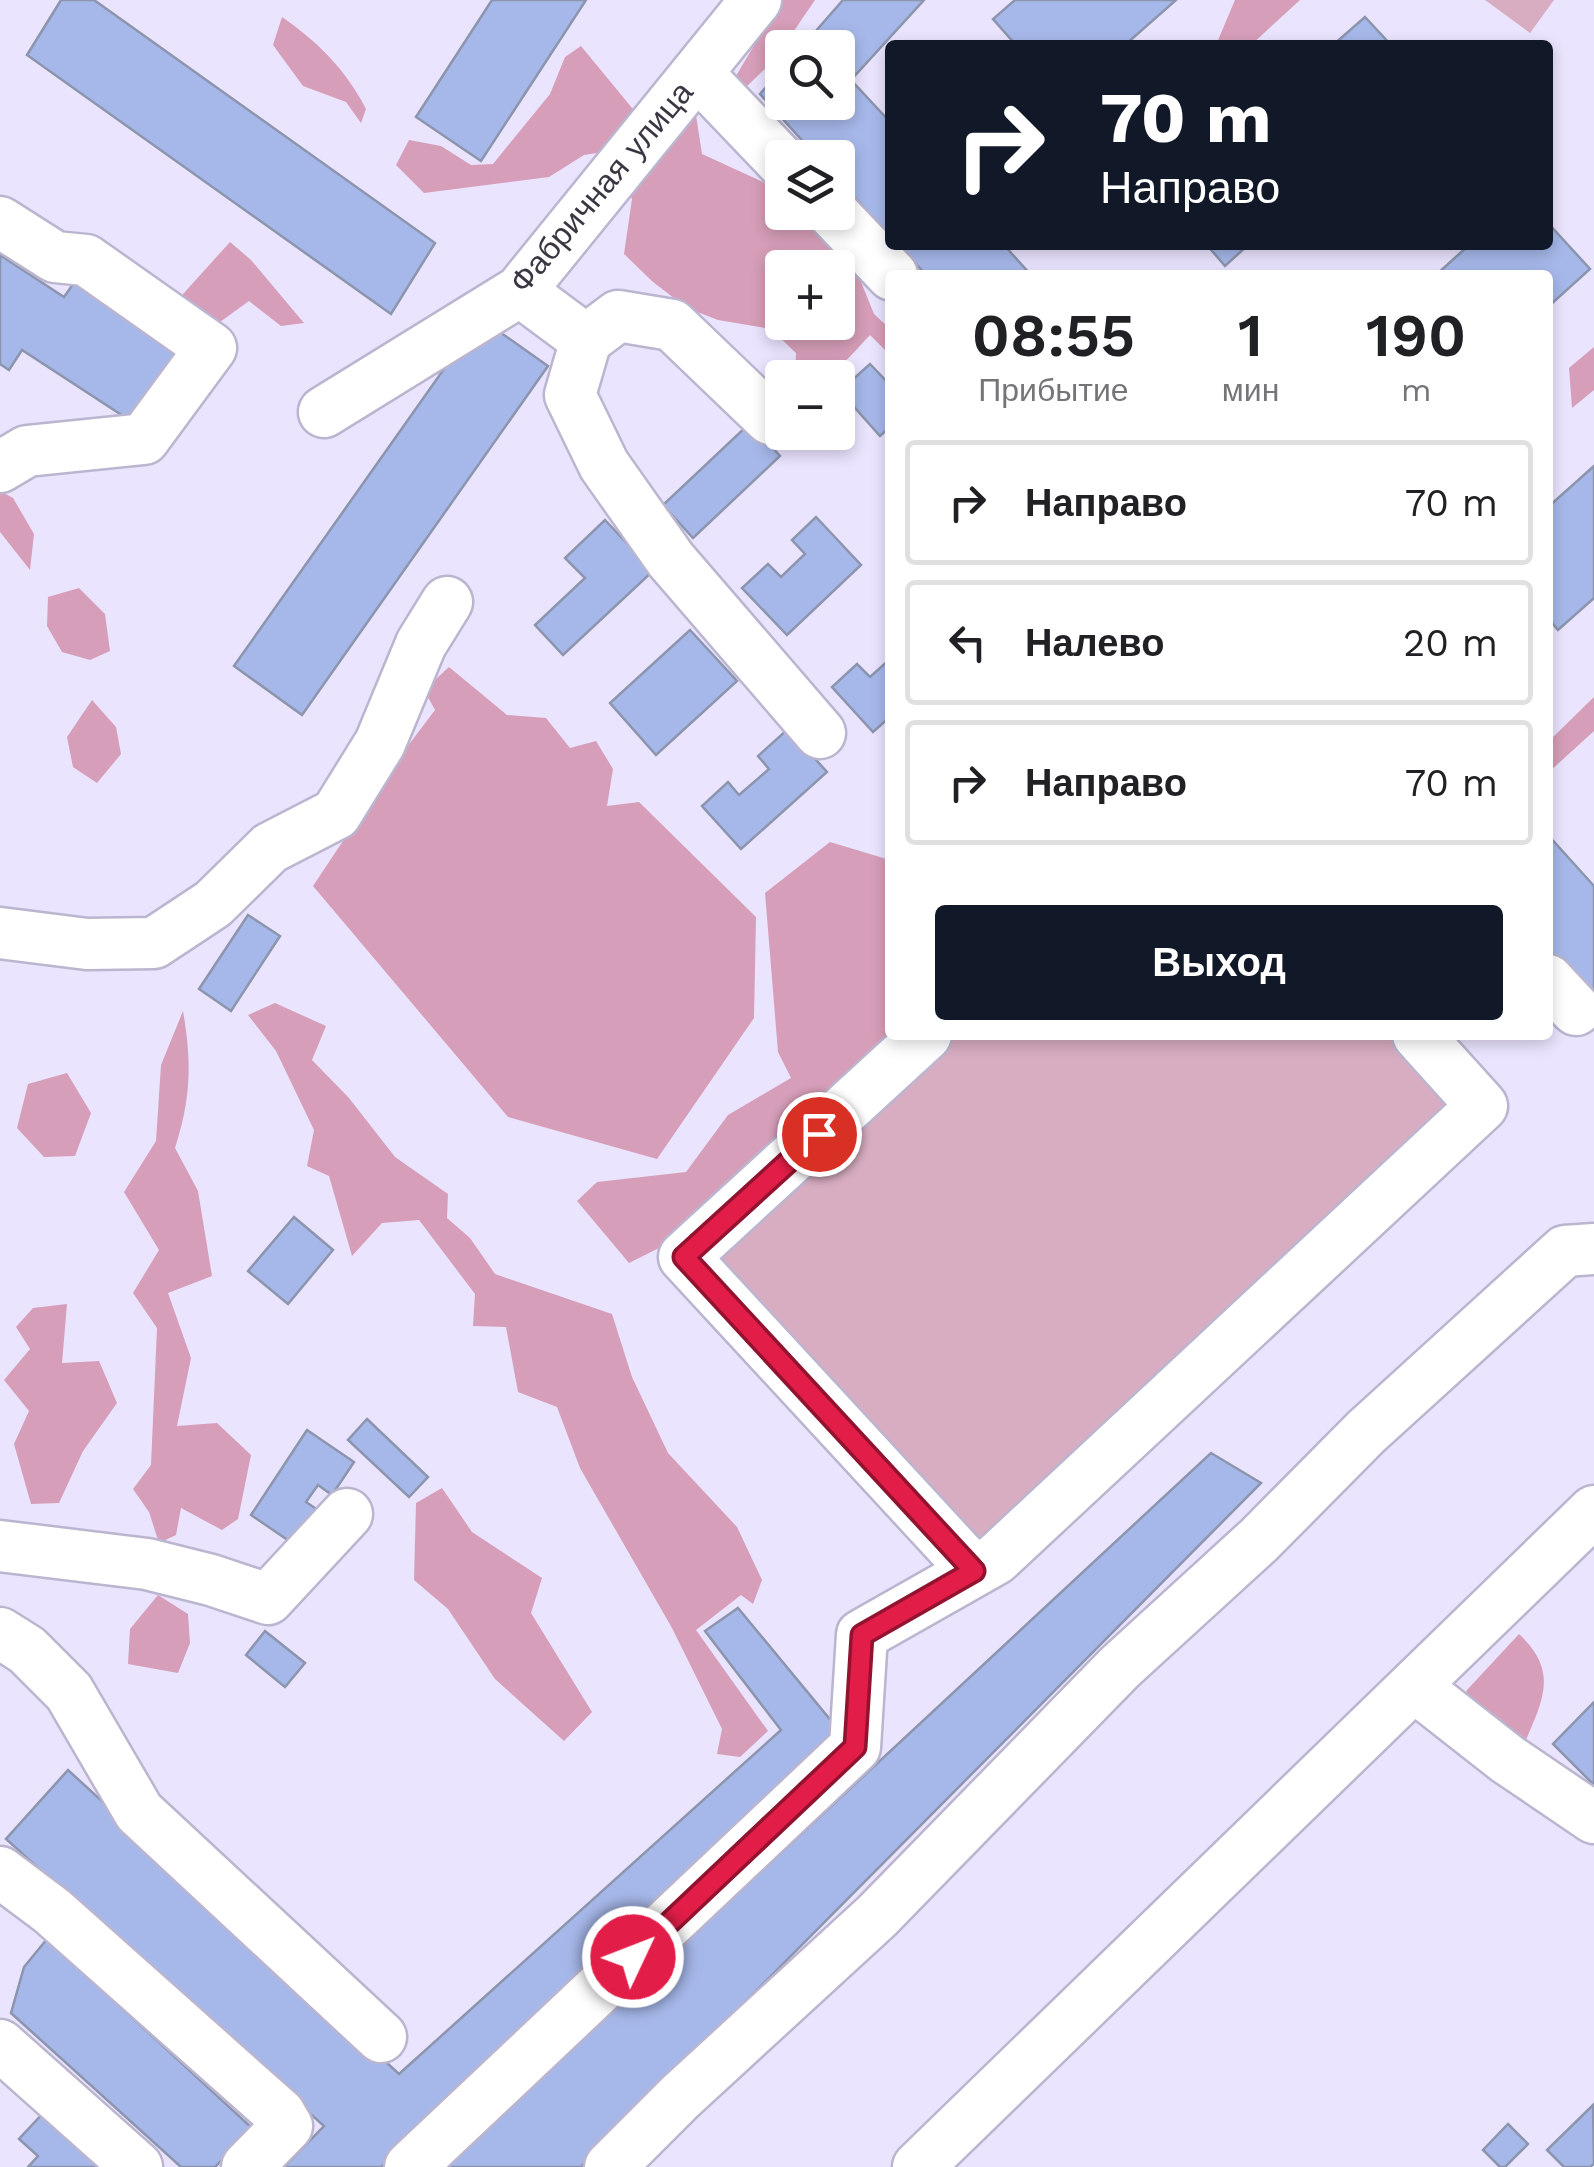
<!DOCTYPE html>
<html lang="ru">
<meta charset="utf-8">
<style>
body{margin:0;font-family:"Work Sans",sans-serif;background:#f6f6f6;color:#202124;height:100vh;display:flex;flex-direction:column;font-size:38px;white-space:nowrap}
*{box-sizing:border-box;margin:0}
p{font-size:32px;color:#757577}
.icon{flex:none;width:55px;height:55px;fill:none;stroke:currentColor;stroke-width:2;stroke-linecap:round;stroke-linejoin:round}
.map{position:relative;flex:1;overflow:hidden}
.side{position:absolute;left:885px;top:270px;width:668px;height:770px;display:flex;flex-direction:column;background:#fff;border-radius:10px;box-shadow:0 5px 15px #0003}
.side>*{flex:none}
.banner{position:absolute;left:885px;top:40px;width:668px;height:210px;border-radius:10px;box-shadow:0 5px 15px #0003;background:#111827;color:#fff;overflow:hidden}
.controls{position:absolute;left:765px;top:30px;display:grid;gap:20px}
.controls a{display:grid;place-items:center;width:90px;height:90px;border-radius:10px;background:#fff;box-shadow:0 5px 15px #0003;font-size:50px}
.pin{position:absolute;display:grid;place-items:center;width:85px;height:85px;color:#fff;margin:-42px;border:5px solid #fff;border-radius:50%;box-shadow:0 2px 10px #0007}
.me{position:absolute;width:110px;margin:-55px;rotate:47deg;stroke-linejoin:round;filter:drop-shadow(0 0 8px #0008)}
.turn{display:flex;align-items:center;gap:35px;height:210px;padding:0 50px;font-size:45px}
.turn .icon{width:130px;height:130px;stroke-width:2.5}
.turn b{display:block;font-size:70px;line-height:85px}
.eta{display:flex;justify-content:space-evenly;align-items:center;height:170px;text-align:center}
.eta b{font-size:60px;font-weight:600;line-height:70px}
.cta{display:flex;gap:20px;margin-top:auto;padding:20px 50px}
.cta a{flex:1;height:115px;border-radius:10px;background:#111827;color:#fff;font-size:40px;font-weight:600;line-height:115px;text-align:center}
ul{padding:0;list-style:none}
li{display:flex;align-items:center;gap:30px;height:125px;margin:0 20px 15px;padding:0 30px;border:5px solid #e0e0e0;border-radius:10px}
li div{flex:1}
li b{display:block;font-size:38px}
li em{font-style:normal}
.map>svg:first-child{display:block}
.green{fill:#d8adc1}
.forest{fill:#d69eb8;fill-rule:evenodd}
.building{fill:#a6b8ea;stroke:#8c95ad;stroke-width:2.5}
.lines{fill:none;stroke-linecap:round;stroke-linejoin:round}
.minor-casing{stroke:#bbb5cf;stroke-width:55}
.minor{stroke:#fff;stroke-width:50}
.route-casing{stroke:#92132f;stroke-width:25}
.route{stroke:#e11d48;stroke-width:18}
.labels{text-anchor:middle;stroke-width:10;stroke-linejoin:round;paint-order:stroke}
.street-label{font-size:32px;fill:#3a3742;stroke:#fff}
</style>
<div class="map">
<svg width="1594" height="2167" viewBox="0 0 1594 2167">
<rect width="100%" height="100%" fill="#eae4ff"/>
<g class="green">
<path d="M1485 0H1554L1530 33Z"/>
<path d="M945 1035H1392L1460 1108 985 1548 710 1252Z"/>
</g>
<g class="forest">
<path d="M781 0H815L774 60 741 92 730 86Z"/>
<path d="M1235 0H1300L1251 45H1216Z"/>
<path d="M282 17C318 42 346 70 366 109L361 123 346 102 303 86 273 45Z"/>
<path d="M581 46 632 108 696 115 702 154 763 182 782 199V212L798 213 859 277 874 314 890 329V355L870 335C842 364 839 377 795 377L796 353 771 329 718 320 687 308 653 282 624 254 632 199 609 151 584 155 549 177 424 193 396 165 409 140 441 146 471 165 493 164 550 94 565 57ZM782 268H838V322H782Z"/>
<path d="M230 242 251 260 304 323 281 326 249 301 213 327 174 304Z"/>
<path d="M1594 347V390L1572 408 1569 368Z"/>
<path d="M0 491 13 498 34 534 30 570 0 532Z"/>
<path d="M79 588 105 614 110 651 90 660 62 652 47 626 48 597Z"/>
<path d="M449 667 507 715 546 718 570 748 596 741 613 769 607 806 639 802 756 917 754 1018 657 1159 508 1117 313 886 395 763 435 710 424 690Z"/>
<path d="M1594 697V731L1549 772 1548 742Z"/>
<path d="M92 700 116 727 121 754 97 783 73 767 67 737Z"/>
<path d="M830 842 890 860V1035L667 1244 629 1263 577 1201 597 1182 686 1172 728 1115 791 1078 778 1052 765 893Z"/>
<path d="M275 1003 326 1026 312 1060 349 1098 395 1157 448 1194 447 1218 470 1238 495 1274 612 1314 632 1377 668 1453 737 1527 762 1580 753 1604 741 1595 696 1630 768 1731 740 1757 717 1754 722 1729 672 1628 580 1468 557 1407 518 1392 506 1327 473 1326 475 1294 419 1220 382 1223 352 1256 329 1176 307 1166 314 1130 276 1051 248 1015Z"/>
<path d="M183 1011C192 1063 191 1098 175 1148L198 1191 212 1276 168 1293 191 1358 177 1426 217 1423 251 1455 238 1519 222 1530 181 1508 176 1535 159 1543 149 1512 133 1489 151 1465 157 1328 133 1293 159 1250 124 1192 156 1141 161 1065Z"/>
<path d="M67 1073 91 1113 75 1156 44 1157 17 1128 28 1084Z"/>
<path d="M67 1304 62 1363 99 1361 117 1403 83 1451 59 1503 31 1504 14 1444 29 1411 4 1380 30 1349 16 1327 33 1308Z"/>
<path d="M442 1488 472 1532 542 1578 531 1613 592 1712 564 1741 495 1679 448 1609 414 1580 416 1503Z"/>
<path d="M158 1595 188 1614 190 1643 178 1673 128 1664 130 1629Z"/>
<path d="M1519 1634C1561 1673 1541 1703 1523 1747L1462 1703 1467 1690Z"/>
</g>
<g class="building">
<path d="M61 0H94L435 243 391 314 27 55Z"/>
<path d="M492 0H586L481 161 416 117Z"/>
<path d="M843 0H924L851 80 890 122V236L838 179V158H818L760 94 782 69V102H838V48H801Z"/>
<path d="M1015 0H1176L1125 45H1016L993 19Z"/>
<path d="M1365 17 1391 45H1333Z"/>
<path d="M1548 223 1590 269 1548 307V275H1436L1469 245H1548Z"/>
<path d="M899 245H1004L1031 275H926Z"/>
<path d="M1207 245H1248L1225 266Z"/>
<path d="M0 255 64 297 76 280 187 353 140 427 22 350 9 370 0 364Z"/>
<path d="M480 318 548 366 302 715 234 666Z"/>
<path d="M870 364 890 385V427L880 436 840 391Z"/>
<path d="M750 423 780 456 693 538 663 505Z"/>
<path d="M1594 466V598L1558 630 1548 618V507Z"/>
<path d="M816 517 861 565 787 635 742 588 768 564 781 577 805 554 792 540Z"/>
<path d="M605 520 653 571 563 655 535 625 585 578 565 558Z"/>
<path d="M690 630 737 681 656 755 610 703Z"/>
<path d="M890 659V717L873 732 832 687 857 664 870 677Z"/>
<path d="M788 729 827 772 741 849 702 806 728 782 739 795 769 769 758 756Z"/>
<path d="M1548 835 1594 886V1000L1548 950Z"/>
<path d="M248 915 280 936 231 1011 199 989Z"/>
<path d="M294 1217 333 1250 288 1304 248 1271Z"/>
<path d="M367 1419 428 1477 409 1497 348 1440Z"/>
<path d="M307 1430 354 1462 332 1495 318 1485 306 1502 321 1512 298 1547 251 1515Z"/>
<path d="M1211 1453 1261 1483 581 2167H443Z"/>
<path d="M738 1608 842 1734 381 2167H284L324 2126 6 1839 68 1770 399 2074 781 1730 705 1631Z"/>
<path d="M265 1631 305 1663 285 1687 246 1655Z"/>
<path d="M1594 1702V1785L1553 1744Z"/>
<path d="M47 1939 253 2129 215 2167H181L11 2013 24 1967Z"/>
<path d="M1593 2105 1594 2164 1590 2167H1564L1547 2150Z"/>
<path d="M47 2109 109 2167H28L38 2156 19 2139Z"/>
<path d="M1508 2124 1528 2144 1505 2167H1500L1483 2150Z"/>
</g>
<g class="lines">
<g class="minor-casing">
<g id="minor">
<path d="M697 73 782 162"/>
<path d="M832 212 892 275"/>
<path d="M0 222 55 257 86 260 211 348 144 439 27 451 0 467"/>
<path d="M520 291 586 340 570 395 604 465 671 560 820 733"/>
<path d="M586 340 618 316 672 325 770 419"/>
<path d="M324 412 520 291 756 0"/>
<path d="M0 933 87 944 154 943 213 904 270 848 336 814 380 743 421 644 447 602"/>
<path d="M1548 980 1576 1010"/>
<path d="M926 1035 684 1257 974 1571"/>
<path d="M0 1546 147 1564 211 1580 268 1599 347 1514"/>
<path d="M0 1633 27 1650 69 1692 139 1812 381 2037"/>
<path d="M1414 1686 1507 1759 1594 1818"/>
<path d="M0 1872 52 1911 280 2114 287 2126 247 2167"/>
<path d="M0 2045 137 2167"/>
<path d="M410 2167 855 1747 862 1635 996 1559 1482 1106 1418 1035"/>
<path d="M610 2167 680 2097 877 1916 1120 1667 1259 1540 1366 1432 1565 1251 1594 1249"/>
<path d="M918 2167 1594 1511"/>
</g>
</g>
<use href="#minor" class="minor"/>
</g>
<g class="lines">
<g class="route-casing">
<path id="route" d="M633 1957 855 1747 862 1635 974 1571 684 1257 819 1134"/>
</g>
<use href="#route" class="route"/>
</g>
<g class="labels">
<g class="street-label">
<text transform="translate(601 187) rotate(-50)" y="11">Фабричная улица</text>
</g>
</g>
</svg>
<div class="controls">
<a><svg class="icon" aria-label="search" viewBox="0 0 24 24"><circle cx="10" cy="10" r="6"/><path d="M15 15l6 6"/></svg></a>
<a><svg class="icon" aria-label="layers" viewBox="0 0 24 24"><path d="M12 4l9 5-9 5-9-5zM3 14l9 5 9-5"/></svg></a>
<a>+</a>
<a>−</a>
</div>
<div class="pin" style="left:819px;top:1134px;background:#d93025"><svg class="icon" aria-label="arrive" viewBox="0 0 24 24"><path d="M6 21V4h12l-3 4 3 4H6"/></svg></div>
<svg class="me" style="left:633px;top:1957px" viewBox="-20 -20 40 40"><circle r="17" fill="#e11d48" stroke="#fff" stroke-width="3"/><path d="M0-11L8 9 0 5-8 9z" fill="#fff"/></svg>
<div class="banner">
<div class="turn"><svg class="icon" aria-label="right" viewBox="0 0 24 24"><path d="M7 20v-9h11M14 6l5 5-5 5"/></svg><div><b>70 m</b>Направо</div></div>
</div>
<section class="side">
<div class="eta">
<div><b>08:55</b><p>Прибытие</p></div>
<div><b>1</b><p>мин</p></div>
<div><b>190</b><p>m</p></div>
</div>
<ul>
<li><svg class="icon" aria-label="right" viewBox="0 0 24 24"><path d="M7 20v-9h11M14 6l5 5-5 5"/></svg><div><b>Направо</b></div><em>70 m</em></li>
<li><svg class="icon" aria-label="left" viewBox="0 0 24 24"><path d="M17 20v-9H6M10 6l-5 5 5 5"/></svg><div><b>Налево</b></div><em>20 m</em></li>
<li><svg class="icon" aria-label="right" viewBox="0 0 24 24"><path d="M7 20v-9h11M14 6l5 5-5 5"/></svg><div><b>Направо</b></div><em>70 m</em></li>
</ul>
<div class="cta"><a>Выход</a></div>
</section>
</div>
